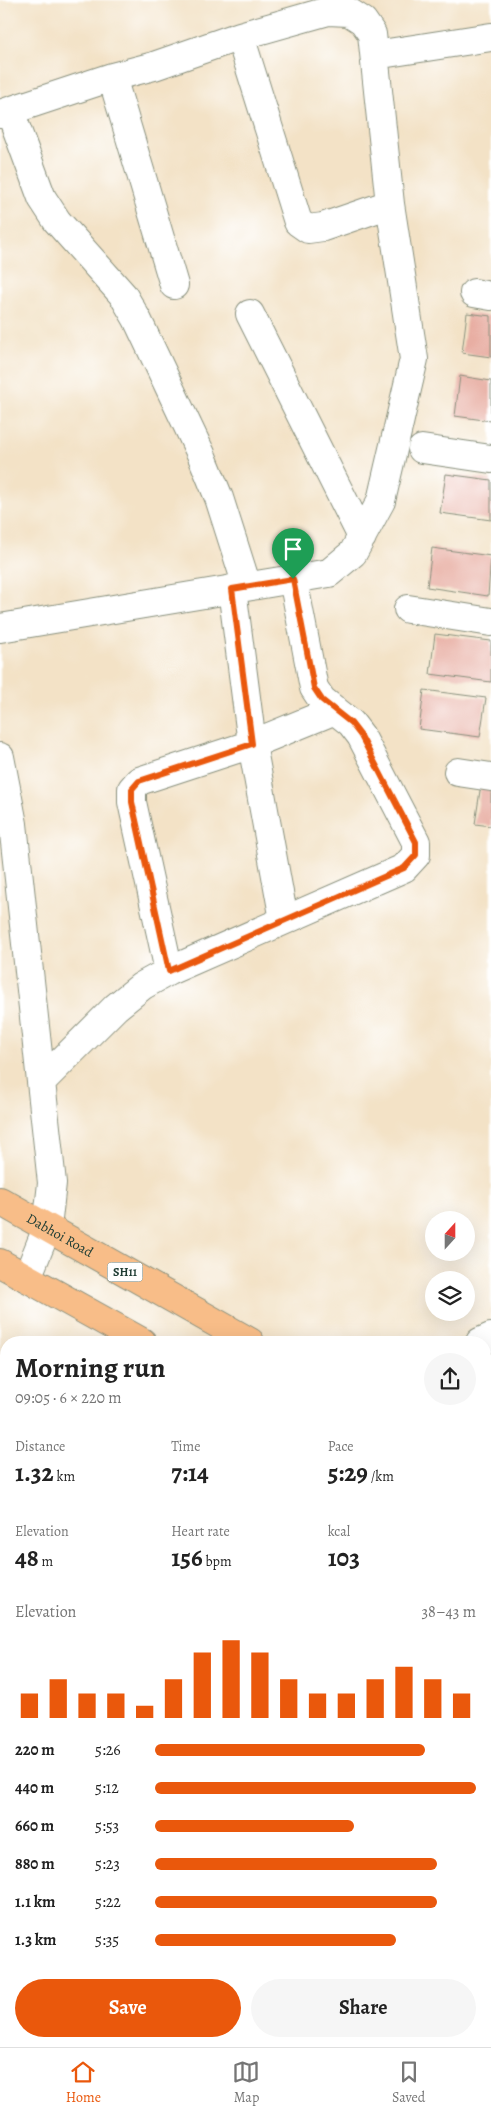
<!DOCTYPE html>
<meta charset="utf-8">
<style>
:root{--surface:#fff;--page:#f6f6f6;--text:#222;--muted:#767676;--line:#e0e0e0;--accent:#ea580c}
body{margin:0;font-family:Alegreya,serif;background:var(--page);color:var(--text);height:100vh;display:flex;flex-direction:column;font-size:19px;white-space:nowrap}
*{box-sizing:border-box;margin:0}
p{font-size:16px;color:var(--muted)}
.icon{flex:none;width:28px;height:28px;fill:none;stroke:currentColor;stroke-width:2;stroke-linecap:round;stroke-linejoin:round}
.map{position:relative;flex:1;overflow:hidden}
.sheet{position:absolute;left:0px;top:1336px;width:491px;height:711px;display:flex;flex-direction:column;background:var(--surface);border-radius:20px 20px 0 0;box-shadow:0 5px 20px #0002}
.sheet>*{flex:none}
.needle{width:32px;rotate:21deg}
.fabs{position:absolute;left:425px;top:1211px;display:grid;gap:10px}
.fabs a{display:grid;place-items:center;width:50px;height:50px;border-radius:50%;background:var(--surface);box-shadow:0 5px 20px #0002;font-size:25px}
.pin{position:absolute;display:grid;place-items:center;width:42px;height:42px;color:#fff;margin:-51px -21px;border-radius:50% 50% 50% 0;rotate:-45deg;box-shadow:0 0 5px #0007}
.pin .icon{rotate:45deg}
.round{display:grid;place-items:center;flex:none;width:52px;height:52px;border-radius:26px;background:var(--page)}
.headline{display:flex;align-items:center;justify-content:space-between;height:85px;padding:0 15px}
h1{font-size:28px;font-weight:700;line-height:38px}
.metrics{display:grid;grid-template-columns:repeat(3,1fr);gap:8px;height:85px;padding:5px 15px}
.metrics div{display:grid;align-content:center}
.metrics b{font-size:25px;font-weight:700}
.metrics small{font-size:14px;font-weight:400}
.metrics p{font-size:14px}
.chart{height:140px;padding:10px 15px}
.chart p{display:flex;justify-content:space-between}
.chart svg{width:100%;height:90px;margin-top:5px;stroke:var(--accent);stroke-width:6}
.primary-button{display:flex;gap:10px;margin-top:auto;padding:10px 15px}
.primary-button a{flex:1;height:58px;border-radius:30px;background:var(--accent);color:#fff;font-size:20px;font-weight:700;line-height:58px;text-align:center}
.primary-button a+a{background:var(--page);color:var(--text)}
ul{padding:0 15px;list-style:none;font-size:16px}
li{display:grid;grid-template-columns:80px 60px 1fr;align-items:center;height:38px}
li i{height:12px;border-radius:6px;background:var(--accent)}
.tab-bar{display:flex;justify-content:space-around;align-items:center;height:70px;border-top:1px solid var(--line);background:var(--surface);font-size:14px;color:var(--muted)}
.tab-bar a{display:grid;justify-items:center;gap:2px}
.tab-bar .current{color:var(--accent)}
.map>svg:first-child{display:block}
</style>
<div class="map">
<svg width="491" height="2047" viewBox="0 0 491 2047">
<rect width="100%" height="100%" fill="#fff"/>
<filter id="ink" filterUnits="userSpaceOnUse"><feTurbulence type="fractalNoise" baseFrequency=".02" numOctaves="2"/><feDisplacementMap in="SourceGraphic" scale="10" xChannelSelector="R" yChannelSelector="G"/><feConvolveMatrix kernelMatrix="1 2 1 2 8 2 1 2 1" color-interpolation-filters="sRGB"/></filter>
<filter id="wash" filterUnits="userSpaceOnUse"><feTurbulence type="fractalNoise" baseFrequency=".0096" numOctaves="4" result="noise"/><feDisplacementMap in="SourceGraphic" scale="20" xChannelSelector="R" yChannelSelector="G"/><feGaussianBlur stdDeviation="1.12" result="paint"/><feColorMatrix in="noise" values="0 0 0 0 0 0 0 0 0 0 0 0 0 0 0 0 0 1.4 0 .05"/><feComposite in="paint" operator="in"/></filter>
<g filter="url(#wash)">
<rect width="100%" height="100%" fill="#f3e2c6"/>
<g id="blocks">
<path fill="#e8aea3" d="M 467,313 L 491,316 L 491,357 L 462,353 Z
M 460,376 L 491,381 L 491,421 L 455,416 Z
M 446,474 L 491,480 L 491,520 L 440,513 Z
M 432,548 L 491,556 L 488,596 L 427,587 Z
M 435,634 L 491,641 L 491,682 L 430,674 Z
M 424,690 L 486,698 L 480,737 L 419,729 Z
M 481,784 L 491,785 L 491,826 L 475,824 Z"/>
</g>
</g>
<g filter="url(#ink)">
<use href="#blocks" fill-opacity="0" stroke="#89907d" stroke-width="1"/>
<g fill="none" stroke-linecap="round" stroke-linejoin="round">
<g stroke="#89907d" stroke-width="18">
<path id="service" d="M 0,1617 L 6,1613"/>
</g>
<g stroke="#89907d" stroke-width="30">
<path id="minor" d="M 240,36 L 298,222 L 308,229 L 323,227 L 390,204
M 375,55 L 491,37
M 112,77 L 174,285
M 10,111 L 42,198 L 57,221 L 123,295 L 137,319 L 201,454 L 219,498 L 247,586
M 0,114 L 112,77 L 154,66 L 240,36 L 328,11 L 349,12 L 363,21 L 372,34 L 390,204 L 414,359 L 381,501 L 353,553 L 329,573 L 0,628
M 474,293 L 491,296
M 250,314 L 362,537
M 422,449 L 491,459
M 232,589 L 252,744 L 284,920
M 408,609 L 491,622
M 0,757 L 13,824 L 52,1183 L 47,1228 L 27,1278
M 458,772 L 491,777
M 169,971 L 132,802 L 132,789 L 139,781 L 252,744 L 335,710
M 41,1082 L 116,1007 L 142,986 L 169,971 L 404,868 L 416,855 L 416,842 L 361,736 L 351,723 L 322,700 L 314,688 L 293,579
M 480,1342 L 491,1337"/>
</g>
<g stroke="#89907d" stroke-width="30">
<g id="primary">
<path id="s1" d="M 0,1201 L 250,1342"/>
<path d="M 0,1263 L 142,1342"/>
<path d="M 485,1481 L 491,1484"/>
<path d="M 485,1541 L 491,1545"/>
</g>
</g>
<use href="#service" stroke="#fff" stroke-width="15"/>
<use href="#minor" stroke="#fff" stroke-width="28"/>
<use href="#primary" stroke="#f8bd88" stroke-width="28"/>
</g>
</g>
<g fill="none" stroke-linecap="round" stroke-linejoin="round" filter="url(#ink)">
<g stroke="#fff" stroke-width="10">
<path id="route" d="M 293,579 L 314,688 L 322,700 L 351,723 L 361,736 L 416,842 L 416,855 L 404,868 L 169,971 L 132,802 L 132,789 L 139,781 L 252,744 L 232,589 Z"/>
</g>
<use href="#route" stroke="#ea580c" stroke-width="6"/>
</g>
<g text-anchor="middle" dominant-baseline="central" stroke-width="4" stroke-linejoin="round" paint-order="stroke">
<rect fill="#fff" stroke="#627771" stroke-width="1" x="107.5" y="1262.5" width="35" height="19" rx="4"/>
<g font-size="12" font-weight="bold" fill="#1f3d34">
<text x="125" y="1272">SH11</text>
</g>
<g font-size="14" fill="#1f3d34" stroke="#fff">
<text stroke="none"><textPath href="#s1" startOffset="69">Dabhoi Road</textPath></text>
</g>
</g>
</svg>
<div class="fabs">
<a><svg class="needle" viewBox="-14 -14 28 28"><path d="M0-13l5 13h-10z" fill="#e53935"/><path d="M0 13l5-13h-10z" fill="#767676"/></svg></a>
<a><svg class="icon" aria-label="layers" viewBox="0 0 24 24"><path d="M12 4l9 5-9 5-9-5zM3 14l9 5 9-5"/></svg></a>
</div>
<div class="pin" style="left:293px;top:579px;background:#1e9e55"><svg class="icon" aria-label="arrive" viewBox="0 0 24 24"><path d="M6 21V4h12l-3 4 3 4H6"/></svg></div>
<section class="sheet">
<div class="headline"><div><h1>Morning run</h1><p>09:05 · 6 × 220 m</p></div><a class="round"><svg class="icon" aria-label="share" viewBox="0 0 24 24"><path d="M12 15V3M7 8l5-5 5 5M5 13v7h14v-7"/></svg></a></div>
<div class="metrics">
<div><p>Distance</p><b>1.32<small> km</small></b></div>
<div><p>Time</p><b>7:14</b></div>
<div><p>Pace</p><b>5:29<small> /km</small></b></div>
</div>
<div class="metrics">
<div><p>Elevation</p><b>48<small> m</small></b></div>
<div><p>Heart rate</p><b>156<small> bpm</small></b></div>
<div><p>kcal</p><b>103</b></div>
</div>
<div class="chart"><p><span>Elevation</span>38–43 m</p>
<svg viewBox="0 0 160 44" preserveAspectRatio="none"><path d="M5 44V32M15 44V25M25 44V32M35 44V32M45 44V38M55 44V25M65 44V12M75 44V6M85 44V12M95 44V25M105 44V32M115 44V32M125 44V25M135 44V19M145 44V25M155 44V32"/></svg>
</div>
<ul>
<li><b>220 m</b>5:26<i style="width:84%"></i></li>
<li><b>440 m</b>5:12<i style="width:100%"></i></li>
<li><b>660 m</b>5:53<i style="width:62%"></i></li>
<li><b>880 m</b>5:23<i style="width:88%"></i></li>
<li><b>1.1 km</b>5:22<i style="width:88%"></i></li>
<li><b>1.3 km</b>5:35<i style="width:75%"></i></li>
</ul>
<div class="primary-button"><a>Save</a><a>Share</a></div>
</section>
</div>
<nav class="tab-bar">
<a class="current"><svg class="icon" aria-label="home" viewBox="0 0 24 24"><path d="M3 11l9-7 9 7M6 9v11h12V9"/></svg>Home</a>
<a><svg class="icon" aria-label="map" viewBox="0 0 24 24"><path d="M3 6l6-2 6 2 6-2v14l-6 2-6-2-6 2zM9 4v14M15 6v14"/></svg>Map</a>
<a><svg class="icon" aria-label="saved" viewBox="0 0 24 24"><path d="M7 4h10v16l-5-4-5 4z"/></svg>Saved</a>
</nav>
